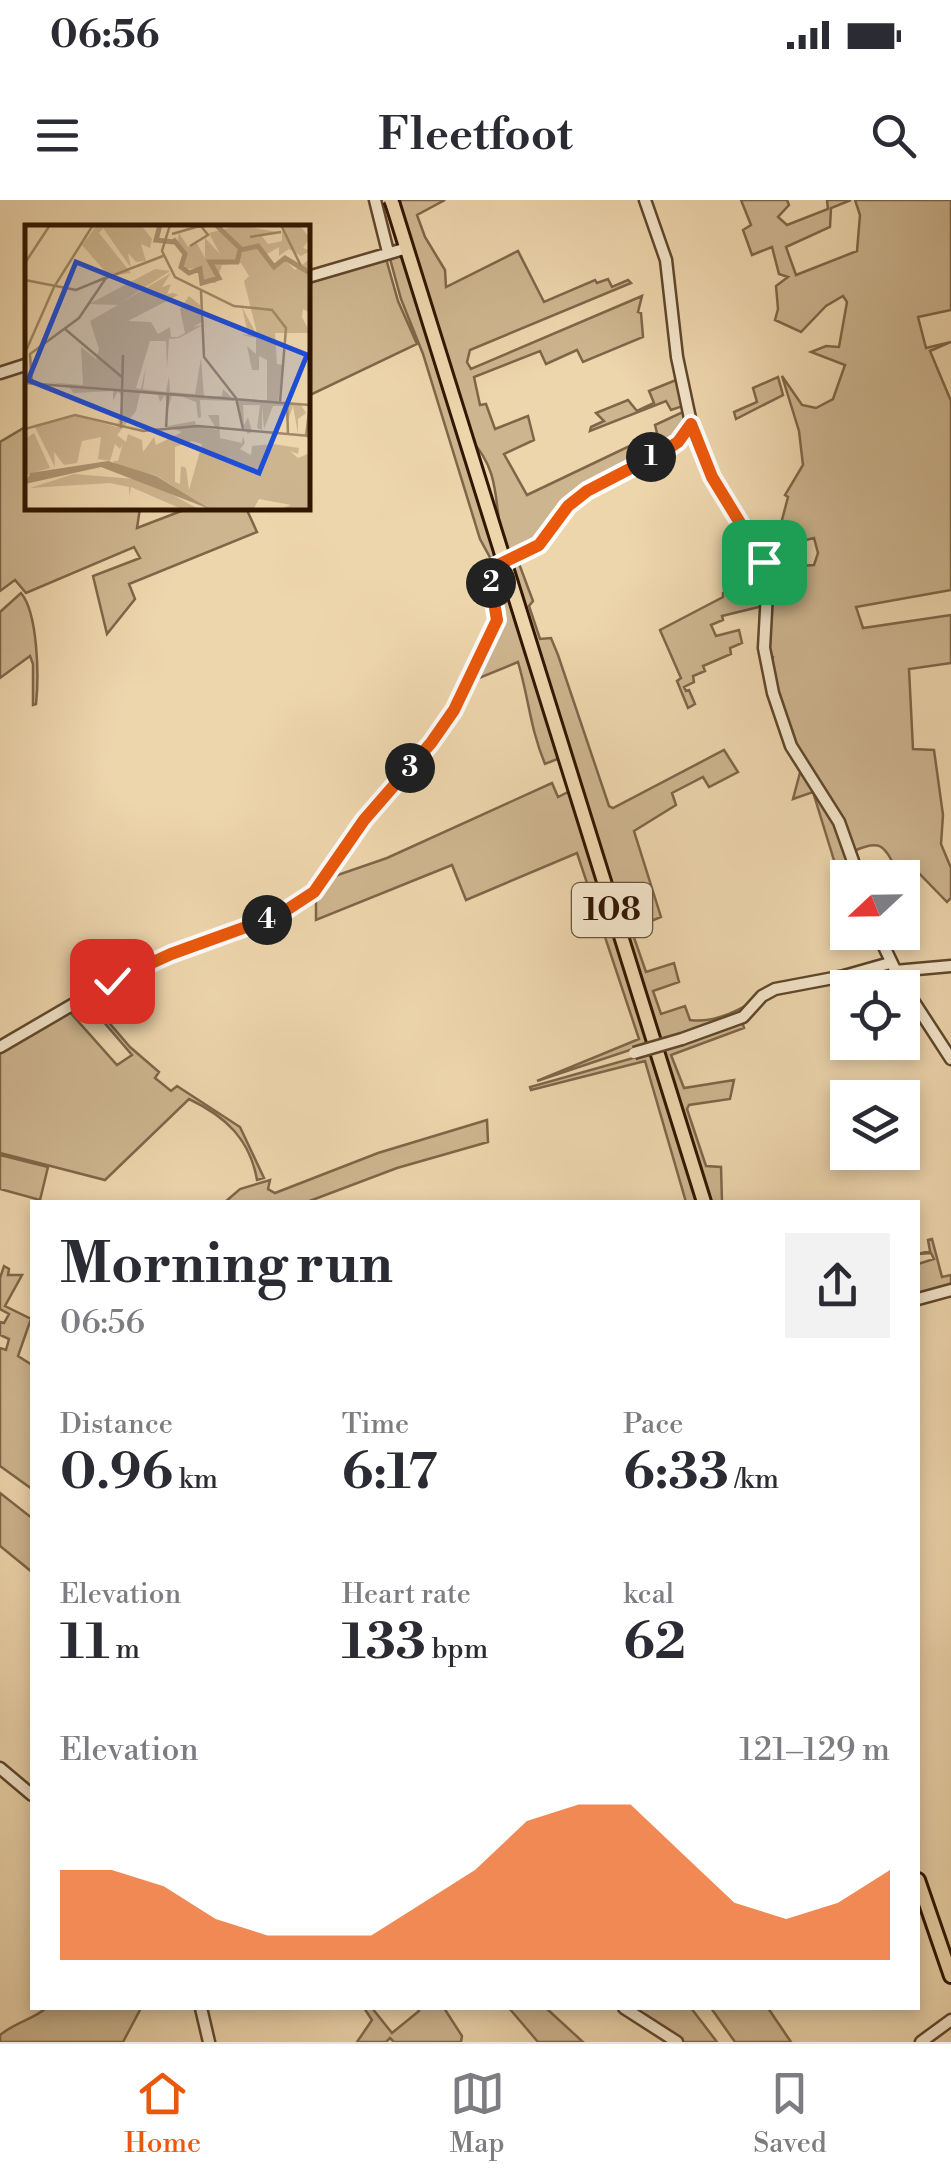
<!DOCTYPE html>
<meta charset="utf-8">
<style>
:root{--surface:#fff;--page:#f2f2f3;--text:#2b2b33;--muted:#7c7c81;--line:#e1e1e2;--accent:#ea580c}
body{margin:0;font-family:"Libre Bodoni",serif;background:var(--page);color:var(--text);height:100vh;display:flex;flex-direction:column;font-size:38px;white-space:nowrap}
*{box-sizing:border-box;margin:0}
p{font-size:32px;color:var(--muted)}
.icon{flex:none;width:55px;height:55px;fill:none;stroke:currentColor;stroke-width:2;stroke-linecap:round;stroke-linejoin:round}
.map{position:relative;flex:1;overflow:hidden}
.drawer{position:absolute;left:30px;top:1000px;width:890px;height:810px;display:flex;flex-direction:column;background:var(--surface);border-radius:0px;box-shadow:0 5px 15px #0003}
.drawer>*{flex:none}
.needle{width:65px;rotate:248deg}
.tools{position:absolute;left:830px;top:660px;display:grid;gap:20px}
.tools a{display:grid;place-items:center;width:90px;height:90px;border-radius:0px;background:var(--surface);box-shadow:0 5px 15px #0003;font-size:50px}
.pin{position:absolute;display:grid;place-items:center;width:85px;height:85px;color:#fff;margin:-42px;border-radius:20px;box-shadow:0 5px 15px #0006}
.km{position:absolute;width:50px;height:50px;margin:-25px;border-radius:50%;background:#222;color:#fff;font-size:28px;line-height:50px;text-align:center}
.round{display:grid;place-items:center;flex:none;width:105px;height:105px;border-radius:0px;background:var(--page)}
.headline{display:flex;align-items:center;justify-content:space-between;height:170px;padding:0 30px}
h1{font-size:55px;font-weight:800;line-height:75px}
.metrics{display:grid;grid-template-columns:repeat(3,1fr);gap:15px;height:170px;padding:10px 30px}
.metrics div{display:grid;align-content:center}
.metrics b{font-size:50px;font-weight:800}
.metrics small{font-size:28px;font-weight:400}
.metrics p{font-size:28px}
.chart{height:280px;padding:20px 30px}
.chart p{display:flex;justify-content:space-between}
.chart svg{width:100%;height:180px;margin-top:10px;fill:var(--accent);opacity:.7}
.status{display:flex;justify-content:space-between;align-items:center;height:70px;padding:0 50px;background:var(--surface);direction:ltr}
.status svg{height:28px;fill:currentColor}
header{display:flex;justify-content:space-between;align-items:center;height:130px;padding:0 30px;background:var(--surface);font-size:45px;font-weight:800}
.menu{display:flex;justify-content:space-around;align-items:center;height:140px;border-top:2px solid var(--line);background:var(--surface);font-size:28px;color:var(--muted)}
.menu a{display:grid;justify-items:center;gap:5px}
.menu .active{color:var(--accent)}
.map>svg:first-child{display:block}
</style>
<div class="status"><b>06:56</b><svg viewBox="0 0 49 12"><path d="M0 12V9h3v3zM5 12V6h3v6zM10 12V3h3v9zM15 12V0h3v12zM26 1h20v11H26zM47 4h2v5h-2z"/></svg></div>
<header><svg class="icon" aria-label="menu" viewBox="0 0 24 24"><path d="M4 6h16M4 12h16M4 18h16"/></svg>Fleetfoot<svg class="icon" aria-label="search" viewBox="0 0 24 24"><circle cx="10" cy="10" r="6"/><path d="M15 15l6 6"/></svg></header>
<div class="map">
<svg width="951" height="1842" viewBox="0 0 951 1842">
<rect width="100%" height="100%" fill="#edd5ac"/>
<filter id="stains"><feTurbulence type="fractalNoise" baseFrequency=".002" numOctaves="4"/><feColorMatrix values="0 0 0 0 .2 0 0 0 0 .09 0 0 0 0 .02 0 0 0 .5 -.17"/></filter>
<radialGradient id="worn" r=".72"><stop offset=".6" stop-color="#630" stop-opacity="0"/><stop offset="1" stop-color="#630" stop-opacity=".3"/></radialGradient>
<path fill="#cdb58f" stroke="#7e6648" stroke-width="2.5" d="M 400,0 L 445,0 L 417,15 L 425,37 L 445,70 L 446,87 L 518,51 L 544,102 L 595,80 L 597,83 L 608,79 L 612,87 L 628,80 L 631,83 L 470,150 L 467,162 L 471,169 L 642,96 L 638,112 L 641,113 L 643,137 L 583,162 L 577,150 L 546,164 L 540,151 L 474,177 L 480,205 L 486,204 L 495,229 L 528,216 L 534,240 L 504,254 L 527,295 L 657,233 L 655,225 L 685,211 L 684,228 L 673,242 L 586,288 L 541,339 L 511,356 L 507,354 C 491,312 505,276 471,240 L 397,2 Z
M 741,0 L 787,0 L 789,5 L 778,17 L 787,25 L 828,9 L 827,0 L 851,0 L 831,8 L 830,27 L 786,47 L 796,75 L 857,51 L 860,15 L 855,0 L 951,0 L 951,110 L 918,117 L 926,148 L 951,142 L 930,151 L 951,201 L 951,390 L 856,407 L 863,428 L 951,415 L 951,463 L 909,469 L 913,549 L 934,550 L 943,615 L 941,644 L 951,668 L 951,698 L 947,702 L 909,663 L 896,669 C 884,645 880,639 854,651 L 788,530 L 770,466 L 773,457 L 767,453 L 772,378 L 793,362 L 799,366 L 814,365 L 818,353 L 814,338 L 789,344 L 782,320 L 788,297 L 785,295 L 803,265 L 799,231 L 782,176 L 802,205 L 816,208 L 833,199 L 845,165 L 811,152 L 826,146 L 839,147 L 847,102 L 843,96 L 826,106 L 801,132 L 775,120 L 778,109 L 776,86 L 788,77 L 779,74 L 772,47 L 752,55 L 743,30 L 751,25 Z
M 385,55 L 398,101 L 417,144 L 308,196 L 308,80 Z
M 389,55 L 401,55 L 406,61 L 492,340 L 494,358 L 492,361 L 480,339 L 423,154 L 401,99 Z
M 778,177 L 783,195 L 736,219 L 734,212 L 757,202 L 753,188 Z
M 676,180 L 683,206 L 671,210 L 666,201 L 590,231 L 591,227 L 604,221 L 596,213 L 628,200 L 637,211 L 654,203 L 649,191 Z
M 27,226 L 28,308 L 55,308 L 58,311 L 67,308 L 105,310 L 140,308 L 137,328 L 189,308 L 246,308 L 257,332 L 129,384 L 135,399 L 107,434 L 93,376 L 140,358 L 134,347 L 26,393 L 15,380 L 0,391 L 0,242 Z
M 518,361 L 533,401 L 529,406 L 540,439 L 551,438 L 558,455 L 609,606 L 613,608 L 724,550 L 738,572 L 709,587 L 703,577 L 672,593 L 676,605 L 634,631 L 661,717 L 631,729 L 646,772 L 674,763 L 679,782 L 653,791 L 661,814 L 685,806 L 690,820 C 711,823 732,814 754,801 L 745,812 L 659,841 L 513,370 Z
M 496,371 L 502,375 L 560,558 L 545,564 C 530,528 529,499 518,462 L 472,481 L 498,424 L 493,381 Z
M 764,378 L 763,406 L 722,416 L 723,420 L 711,425 L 716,436 L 739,430 L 742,443 L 730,448 L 731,454 L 703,466 L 705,471 L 693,476 L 694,482 L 684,487 L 686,491 L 689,490 L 695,504 L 688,508 L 677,481 L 681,478 L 660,430 L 723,397 L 723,393 L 736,385 L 739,389 Z
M 21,393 C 38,413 39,477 36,504 L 33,505 L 33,464 L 30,456 L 0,478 L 0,412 Z
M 801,569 L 832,614 L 855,677 L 848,678 L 847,684 L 844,686 L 847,695 L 845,696 L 813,592 L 793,599 Z
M 552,583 L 558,597 L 570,591 L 648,844 L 537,881 L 639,839 L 577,653 L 466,700 L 452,665 L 316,720 L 316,693 L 326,679 L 387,658 Z
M 87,797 L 130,847 L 159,872 L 155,878 L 171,891 L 177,886 L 240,927 L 264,978 L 257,980 C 250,939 225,916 189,899 L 105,980 L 0,953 L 0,850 L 68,810 L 117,865 L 132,855 L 84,799 Z
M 742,821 L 744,828 L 671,855 L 684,888 L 734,880 L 730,899 L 689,905 L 687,909 L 706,966 L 721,967 L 722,1002 L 709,1002 L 661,850 Z
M 651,853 L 698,1002 L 686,1002 L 645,861 L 531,890 L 530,887 Z
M 487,920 L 488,942 L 397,968 L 307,1002 L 225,1002 L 240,989 L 270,980 L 268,989 L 275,993 L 378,953 Z
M 0,955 L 48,967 L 40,1000 L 0,989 Z
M 932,1039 L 942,1077 L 951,1075 L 951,1087 L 918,1096 L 918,1064 L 934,1059 L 931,1053 L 918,1054 L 930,1051 L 928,1040 Z
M 4,1066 L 9,1069 L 8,1075 L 22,1075 L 5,1106 L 31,1119 L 18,1156 L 32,1165 L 32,1289 L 0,1266 L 0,1148 L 6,1150 L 9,1139 L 0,1135 L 0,1122 L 4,1123 L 9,1114 L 0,1109 L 0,1078 Z
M 0,1293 L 32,1318 L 32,1372 L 0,1346 Z
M 46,1808 L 141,1808 L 123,1842 L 0,1842 L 0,1835 C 16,1822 34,1819 46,1808 Z
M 364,1808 L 372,1808 L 392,1833 L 419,1811 L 417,1808 L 444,1808 L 462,1836 L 461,1842 L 394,1842 L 390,1838 L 386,1842 L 357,1842 L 372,1820 Z
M 509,1808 L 546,1808 L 583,1842 L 538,1842 Z
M 629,1808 L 691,1808 L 717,1842 L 683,1842 Z
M 711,1808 L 768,1808 L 791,1842 L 735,1842 Z"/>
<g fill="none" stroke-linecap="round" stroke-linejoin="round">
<g stroke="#5f462b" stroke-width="15">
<path id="minor" d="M 375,0 L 388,52
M 645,0 L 666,60 L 677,157 L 691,223 L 712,277 L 757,349 L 768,374 L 764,448 L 773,493 L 791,546 L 839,622 L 859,678
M 308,77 L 407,48
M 0,173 L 28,164
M 877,732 L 901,782 L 951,859
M 895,771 L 951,766
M 682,839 L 743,817 L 762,796 L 775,789 L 844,776 L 890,763
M 0,847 L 113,781 L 171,754 L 279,715 L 313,693 L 363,621 L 431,543 L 454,510 L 497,420 L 491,378 L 494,367 L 539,345 L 568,306 L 587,291 L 666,250 L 677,242 L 691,223
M 918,1099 L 951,1090
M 0,1568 L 32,1595
M 201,1808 L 209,1842
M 624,1808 L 677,1842
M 921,1842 L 951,1820"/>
</g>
<g stroke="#301700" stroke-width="18">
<path id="major" d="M 393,5 L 704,1002
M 918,1680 L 951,1776"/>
</g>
<use href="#minor" stroke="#f3e4c9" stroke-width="10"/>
<use href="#major" stroke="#edd5ac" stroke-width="12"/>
<g stroke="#5f462b" stroke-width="15" stroke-linecap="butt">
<path id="minor-bridge" d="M 634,853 L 682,839"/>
</g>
<g stroke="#301700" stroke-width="18" stroke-linecap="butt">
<path id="major-bridge" d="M 391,0 L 393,5"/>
</g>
<use href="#minor-bridge" stroke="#f3e4c9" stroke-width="10"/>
<use href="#major-bridge" stroke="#edd5ac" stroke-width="12"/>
</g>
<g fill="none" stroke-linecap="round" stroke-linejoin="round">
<g stroke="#fff" stroke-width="20">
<path id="route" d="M 112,781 L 171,754 L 279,715 L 314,692 L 364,620 L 431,543 L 454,510 L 497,420 L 490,378 L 494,367 L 539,345 L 568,306 L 587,291 L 666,250 L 678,242 L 691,224 L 712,277 L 764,362"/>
</g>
<use href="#route" stroke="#ea580c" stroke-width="12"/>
</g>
<g text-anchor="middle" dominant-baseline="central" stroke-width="10" stroke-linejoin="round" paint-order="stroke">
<rect fill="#f3e4c9" stroke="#6a543c" stroke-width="2.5" x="572" y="683" width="80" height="54" rx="8"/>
<g font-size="32" font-weight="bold" fill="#301700">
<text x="612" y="710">108</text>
</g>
</g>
<g transform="translate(25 25)">
<rect width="285" height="285" fill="#edd5ac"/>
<path d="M 72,0 L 116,0 L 127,14 L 125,23 L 116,19 L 121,36 L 111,37 L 103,28 L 106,43 L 78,3 L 74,8 L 106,48 L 84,51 L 57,20 ZM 215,0 L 252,7 L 236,10 L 243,19 L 257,16 L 257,0 L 274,0 L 285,13 L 278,23 L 285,26 L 276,31 L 264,24 L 254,31 L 254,22 L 242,29 L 249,43 L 259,34 L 270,45 L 285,34 L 285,88 L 278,84 L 277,92 L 285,108 L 250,108 L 252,139 L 258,140 L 253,178 L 276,180 L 281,188 L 273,194 L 273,209 L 268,181 L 262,198 L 259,181 L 248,181 L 239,204 L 237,180 L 237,205 L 232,203 L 235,180 L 218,180 L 219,200 L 223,192 L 227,207 L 223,209 L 217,201 L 211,176 L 175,175 L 176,192 L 173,193 L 171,177 L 158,172 L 147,171 L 143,183 L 140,170 L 135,177 L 133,170 L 115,168 L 111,186 L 92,210 L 101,217 L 103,209 L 117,215 L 118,227 L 129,212 L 131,220 L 157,207 L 142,202 L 142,194 L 143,201 L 170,196 L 171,201 L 192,205 L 183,190 L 194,190 L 195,213 L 217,218 L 218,211 L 220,218 L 215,224 L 226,230 L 227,221 L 248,219 L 274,223 L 273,229 L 265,226 L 273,233 L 285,228 L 285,285 L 252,285 L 266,280 L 234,274 L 228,285 L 187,285 L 130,250 L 93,242 L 88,236 L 93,236 L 98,218 L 95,224 L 90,219 L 85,236 L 73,234 L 76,212 L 57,216 L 52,238 L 39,240 L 29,227 L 30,242 L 9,200 L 51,191 L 92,202 L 98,174 L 93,166 L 88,176 L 88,166 L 49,168 L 42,160 L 22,157 L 58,160 L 56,122 L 71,134 L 74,124 L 65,96 L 93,80 L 64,79 L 130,44 L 145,46 L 94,79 L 146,48 L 137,62 L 146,59 L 142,69 L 149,68 L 153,70 L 103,96 L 126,97 L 133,109 L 145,102 L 146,112 L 153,112 L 160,108 L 155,84 L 164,71 L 175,80 L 177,97 L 168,102 L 178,100 L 154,113 L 144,114 L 142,144 L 141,116 L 125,116 L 111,163 L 116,164 L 121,141 L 118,164 L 141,167 L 144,151 L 145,167 L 170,169 L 176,133 L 179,172 L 197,171 L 198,164 L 210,176 L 242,175 L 242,135 L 234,131 L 234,145 L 227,145 L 222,121 L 231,129 L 231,113 L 221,111 L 217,109 L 223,110 L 217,82 L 233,112 L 219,56 L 224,51 L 216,38 L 197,40 L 191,58 L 177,58 L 175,43 L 158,44 L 161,30 L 152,18 L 154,8 L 163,22 L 171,17 L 180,33 L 180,13 L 195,29 L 184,8 ZM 167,216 L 177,219 L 164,265 L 161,243 L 156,241 L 155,259 L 150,257 L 150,222 ZM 9,208 L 25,243 L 0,250 L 0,214 ZM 49,249 L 121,255 L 175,285 L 159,285 L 106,262 L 104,271 L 104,262 L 85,258 L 5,263 Z" fill="#cdb58f" fill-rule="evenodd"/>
<path d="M 83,236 L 131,251 L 187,285 L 76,242 L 0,259 L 5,248 Z" fill="#ad9472"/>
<path fill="none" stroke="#ad9472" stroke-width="5" d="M 135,0 L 131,15 L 149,17M 191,0 L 216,24M 148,14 L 160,29 L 156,42 L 164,48 L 175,44 L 177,58 L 194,53 L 185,37 L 212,37 L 215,25 L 233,21 L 249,42 L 260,33 L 285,48"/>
<path fill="none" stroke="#a18967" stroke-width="2.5" d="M 145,0 L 137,26 L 150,52 L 209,81 L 247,85 L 261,103 L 255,177M 256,0 L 276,41M 147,9 L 178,0M 225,12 L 256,7M 165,21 L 183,10 L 176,1M 0,38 L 25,0M 0,55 L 51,65 L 80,53M 176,66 L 179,132 L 211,173 L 218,204M 40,104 L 98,153M 0,128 L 29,62 L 68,0M 0,158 L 285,180M 7,159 L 5,129 L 54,93 L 81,53 L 138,31M 262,178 L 263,209M 141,202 L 143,169M 96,203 L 98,130M 0,204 L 50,190 L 118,206 L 173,201 L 285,211M 281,212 L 285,179"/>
<path fill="#1d4ed8" fill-opacity="0.15" stroke="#1d4ed8" stroke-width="5" d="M 51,37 L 282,130 L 234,248 L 3,155 Z"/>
<rect width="285" height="285" fill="none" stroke="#301700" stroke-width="5"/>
</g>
<rect width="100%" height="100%" filter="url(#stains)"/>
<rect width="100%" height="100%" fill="url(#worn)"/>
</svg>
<div class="tools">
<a><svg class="needle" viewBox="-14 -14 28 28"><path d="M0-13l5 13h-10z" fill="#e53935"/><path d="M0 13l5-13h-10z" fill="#7c7c81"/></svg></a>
<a><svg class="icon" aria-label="locate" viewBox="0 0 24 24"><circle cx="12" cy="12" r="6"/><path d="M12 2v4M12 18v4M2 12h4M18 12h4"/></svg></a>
<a><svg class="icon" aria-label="layers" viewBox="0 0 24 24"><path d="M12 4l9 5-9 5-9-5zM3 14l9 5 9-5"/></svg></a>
</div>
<div class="pin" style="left:764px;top:362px;background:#1e9e55"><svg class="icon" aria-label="arrive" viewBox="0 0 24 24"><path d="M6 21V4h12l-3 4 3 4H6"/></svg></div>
<div class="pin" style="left:112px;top:781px;background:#d93025"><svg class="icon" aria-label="check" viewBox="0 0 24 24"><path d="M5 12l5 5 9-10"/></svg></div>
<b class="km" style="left:651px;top:257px">1</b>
<b class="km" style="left:491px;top:383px">2</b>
<b class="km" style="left:410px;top:568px">3</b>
<b class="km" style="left:267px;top:720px">4</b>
<section class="drawer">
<div class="headline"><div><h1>Morning run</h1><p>06:56</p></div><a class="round"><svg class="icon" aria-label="share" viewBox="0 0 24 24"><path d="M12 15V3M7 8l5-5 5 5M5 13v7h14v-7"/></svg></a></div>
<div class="metrics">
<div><p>Distance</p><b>0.96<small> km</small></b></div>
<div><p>Time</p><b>6:17</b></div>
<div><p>Pace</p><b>6:33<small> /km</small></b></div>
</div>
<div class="metrics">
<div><p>Elevation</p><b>11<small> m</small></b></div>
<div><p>Heart rate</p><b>133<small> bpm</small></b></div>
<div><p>kcal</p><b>62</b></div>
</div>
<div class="chart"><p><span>Elevation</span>121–129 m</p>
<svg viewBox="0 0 160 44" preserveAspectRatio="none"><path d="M0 44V22L10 22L20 26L30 34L40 38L50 38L60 38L70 30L80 22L90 10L100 6L110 6L120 18L130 30L140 34L150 30L160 22V44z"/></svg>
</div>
</section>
</div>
<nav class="menu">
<a class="active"><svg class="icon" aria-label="home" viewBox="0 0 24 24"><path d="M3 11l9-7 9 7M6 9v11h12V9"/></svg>Home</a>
<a><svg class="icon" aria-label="map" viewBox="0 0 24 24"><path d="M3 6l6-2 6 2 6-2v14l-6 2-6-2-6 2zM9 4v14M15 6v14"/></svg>Map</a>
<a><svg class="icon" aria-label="saved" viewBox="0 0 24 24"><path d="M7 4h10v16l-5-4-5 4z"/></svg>Saved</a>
</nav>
